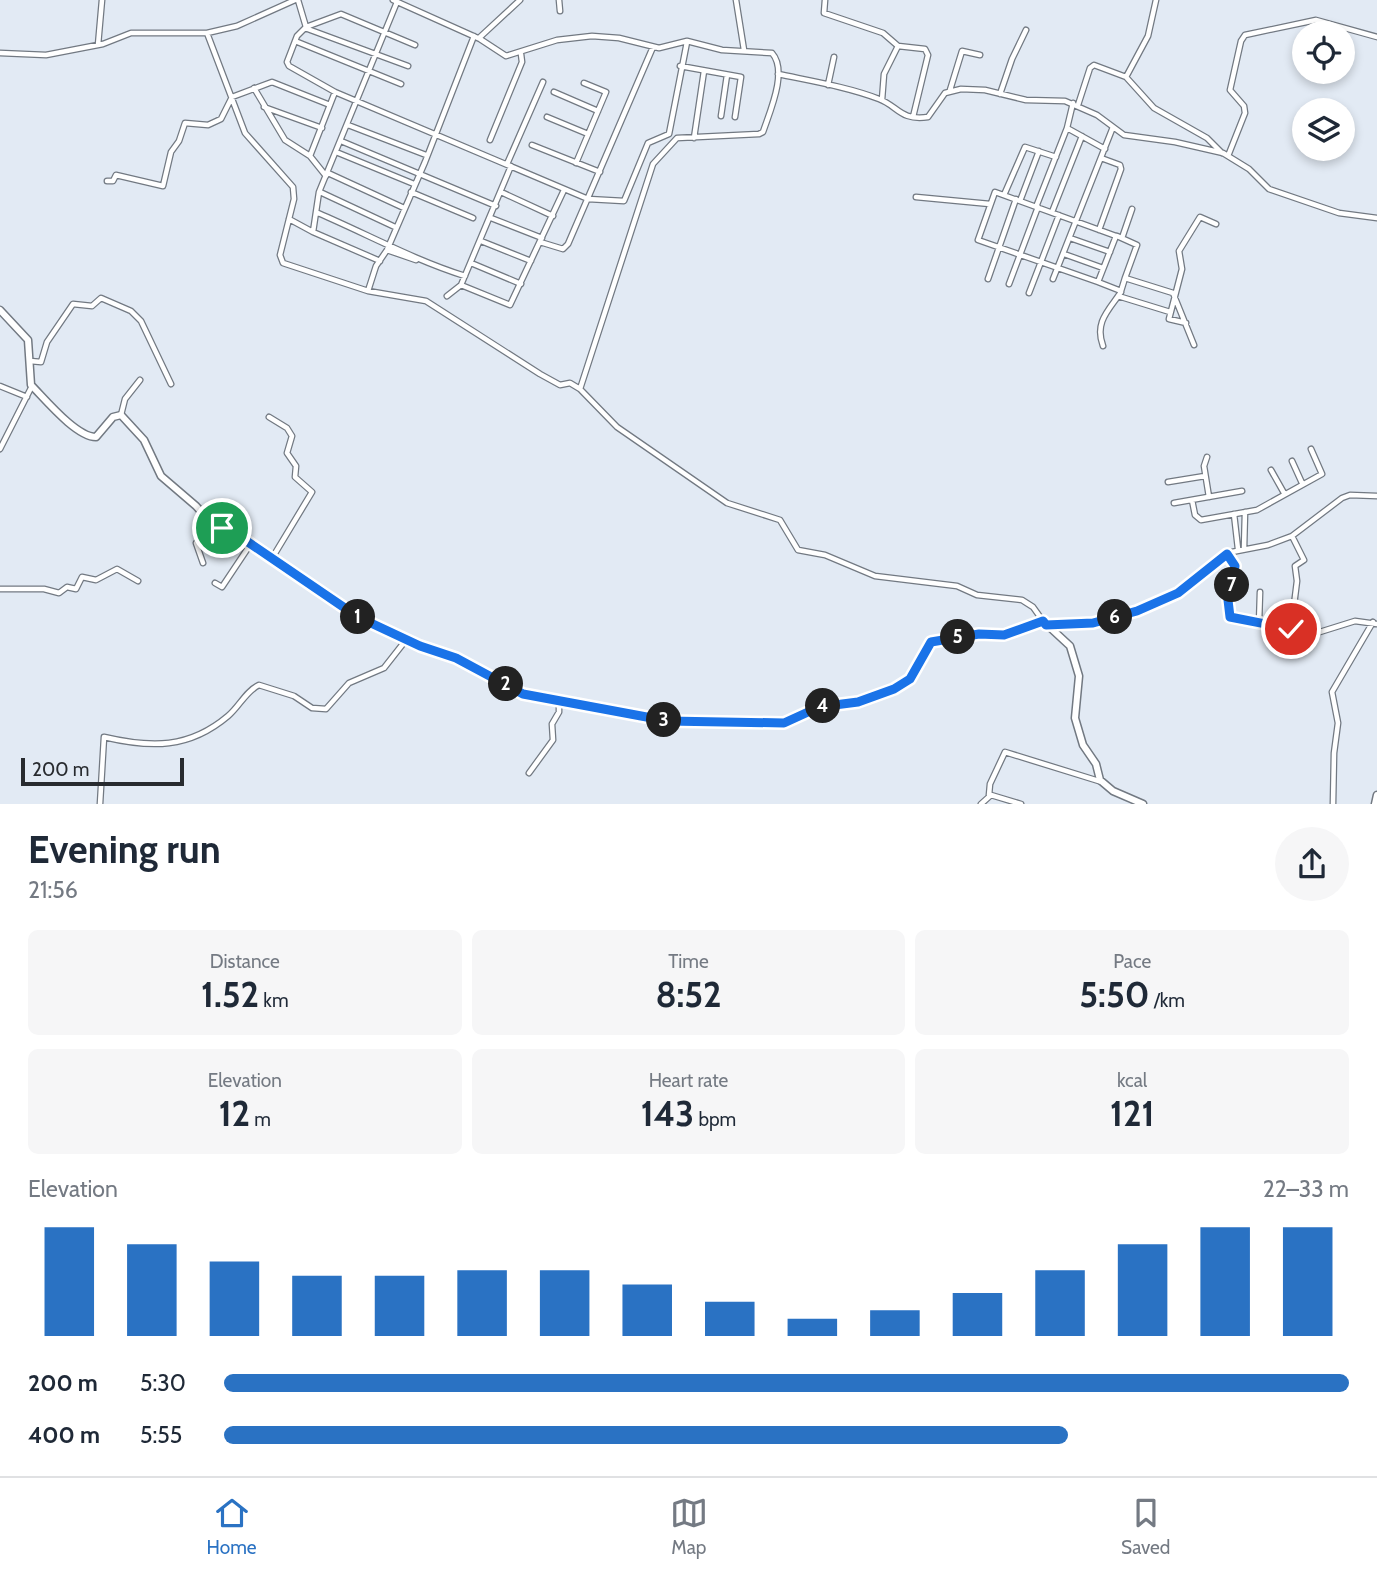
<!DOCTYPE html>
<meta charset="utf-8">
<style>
:root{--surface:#fff;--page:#f6f6f7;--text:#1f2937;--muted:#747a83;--line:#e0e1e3;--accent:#2a72c3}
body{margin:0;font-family:Cabin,sans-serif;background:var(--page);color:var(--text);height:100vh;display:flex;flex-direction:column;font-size:26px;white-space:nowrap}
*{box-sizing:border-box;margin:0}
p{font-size:23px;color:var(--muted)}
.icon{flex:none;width:38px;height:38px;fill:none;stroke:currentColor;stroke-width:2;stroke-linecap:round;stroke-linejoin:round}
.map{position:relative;height:804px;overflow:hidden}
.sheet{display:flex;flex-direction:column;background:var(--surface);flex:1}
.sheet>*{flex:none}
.tools{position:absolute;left:1292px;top:21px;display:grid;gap:14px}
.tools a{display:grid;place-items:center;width:63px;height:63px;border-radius:50%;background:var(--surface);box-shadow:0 4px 10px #0003;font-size:35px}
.scale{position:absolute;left:21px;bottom:18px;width:163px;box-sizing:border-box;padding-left:7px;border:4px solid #282b2f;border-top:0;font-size:19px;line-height:24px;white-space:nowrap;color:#282b2f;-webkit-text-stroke:5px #e2eaf4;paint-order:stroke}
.pin{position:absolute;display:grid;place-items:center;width:60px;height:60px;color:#fff;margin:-30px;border:4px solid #fff;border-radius:50%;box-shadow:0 2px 7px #0007}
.km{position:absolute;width:35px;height:35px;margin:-18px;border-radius:50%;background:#222;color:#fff;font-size:19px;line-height:35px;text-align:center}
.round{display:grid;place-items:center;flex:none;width:74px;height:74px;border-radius:37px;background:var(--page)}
.headline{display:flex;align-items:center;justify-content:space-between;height:119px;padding:0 28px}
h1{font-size:38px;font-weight:800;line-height:52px}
.metrics{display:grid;grid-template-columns:repeat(3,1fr);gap:10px;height:119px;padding:7px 28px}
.metrics div{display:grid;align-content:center;border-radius:10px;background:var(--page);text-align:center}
.metrics b{font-size:35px;font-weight:800}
.metrics small{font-size:19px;font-weight:400}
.metrics p{font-size:19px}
.chart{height:196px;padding:14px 28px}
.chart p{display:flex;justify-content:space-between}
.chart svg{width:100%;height:126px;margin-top:7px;stroke:var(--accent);stroke-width:6}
ul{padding:0 28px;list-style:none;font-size:23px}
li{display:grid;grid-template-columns:112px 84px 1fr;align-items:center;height:52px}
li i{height:18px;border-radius:9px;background:var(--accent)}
.tab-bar{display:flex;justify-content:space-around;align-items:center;height:98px;border-top:2px solid var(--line);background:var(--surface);font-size:19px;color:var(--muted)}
.tab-bar a{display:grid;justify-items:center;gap:4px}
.tab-bar .selected{color:var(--accent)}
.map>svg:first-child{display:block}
</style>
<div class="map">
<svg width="1377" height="804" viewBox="0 0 1377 804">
<rect width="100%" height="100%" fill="#e2eaf4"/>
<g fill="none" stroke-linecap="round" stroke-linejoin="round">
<g stroke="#727982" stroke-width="7">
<path id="street" d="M 298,0 L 306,27 L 297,36 L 287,62 L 289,66 L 335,92 L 588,199 L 624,201 L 648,143 L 669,134 L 687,42
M 393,0 L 480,39 L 506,56 L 557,40 L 592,36 L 619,38 L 659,48 L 687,41 L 722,50 L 772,53 C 788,71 770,111 763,132 L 759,134 L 677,138 L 653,164 L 580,389 L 617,427 L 727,503 L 780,520 L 798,550 L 825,555 L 875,576 L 957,586 L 977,595 L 1022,600 L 1033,607 L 1043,621
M 559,0 L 560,11
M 736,0 L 744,50
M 825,0 L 824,13 L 883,33 L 898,46
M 306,27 L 341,14 L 415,45
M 305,28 L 408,66
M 207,33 L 245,133 L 293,187 L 294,199 L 280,255 L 283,263 L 368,291 L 426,301 L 540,374 L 560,385 L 570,383 L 580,389
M 479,38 L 520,0
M 295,41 L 401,84
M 98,45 L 102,0
M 0,53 L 46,55 L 103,44 L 131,33 L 207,33 L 237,26 L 295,0
M 680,66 L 741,77 L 735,117
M 778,74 C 811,81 848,87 879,99 C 898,106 900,121 928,117 L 945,93 L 961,89 L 985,90 L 1026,100 L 1065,101 L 1097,115 L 1124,135 L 1175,142 L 1223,153 L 1249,169 L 1269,189 L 1339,213 L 1377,218
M 1126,77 L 1148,36 L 1156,0
M 828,85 L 834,57
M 254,88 L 285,140 L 310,156 L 326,176
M 950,90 L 962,51 L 980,55
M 554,92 L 598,111
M 1000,94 L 1012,59 L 1026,30
M 882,100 L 884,74 L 898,46 L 925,49 L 928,55 L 913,117
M 1073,103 L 1067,128 L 1105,149
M 1078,105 L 1090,68 L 1094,65 L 1126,77 L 1154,108 L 1207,138 L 1222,153
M 264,107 L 322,128
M 721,116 L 727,75
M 547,117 L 588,134
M 348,125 L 426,155
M 694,138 L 704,71
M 490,140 L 522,62 L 521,54
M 341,141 L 496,206
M 532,145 L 600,172
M 336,152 L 414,184
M 310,156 L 335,92
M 1228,156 L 1245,113 L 1244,106 L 1230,90 L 1241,41 L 1245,35 L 1316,20 L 1377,37
M 576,163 L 606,92 L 584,83
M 507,164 L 543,82
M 328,173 L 404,208
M 107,181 L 113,181 L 116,175 L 163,186 L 171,152 L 179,141 L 185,123 L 208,125 L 221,119 L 232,97 L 272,82 L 330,105
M 320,192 L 395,227
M 411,192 L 473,218
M 501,192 L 553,216
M 1004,195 L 1025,147 L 1056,157
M 916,197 L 990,204
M 1020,201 L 1039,151
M 1036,207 L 1067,128
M 1052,212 L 1082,136
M 318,213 C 367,234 414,260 465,276
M 491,218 L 542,238
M 289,219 L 313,232 L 319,192 L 397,2
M 1099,230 L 1121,169 L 1120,165 L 1101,158
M 313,232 L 380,261
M 1117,236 L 1137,245 L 1125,278
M 1070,238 L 1110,252
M 1122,238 L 1132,209
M 481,241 L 531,261
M 540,242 L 563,249 L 568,244 L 653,47
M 387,250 L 416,260
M 1064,254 L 1103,268
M 471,263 L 521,284
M 988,279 L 1016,199
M 1053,279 L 1113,127
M 1098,282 L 978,240 L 995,192 L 1116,236 L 1098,282 L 1121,291 L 1125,278 L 1173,293 L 1194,345
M 1009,284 L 1038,207
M 461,285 L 510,305 L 564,190
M 368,291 L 376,266 L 387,250 L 425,162 L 474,36
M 1029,293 L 1059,215
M 447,296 L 461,285 L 511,166
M 1118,296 L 1170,312
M 1186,323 L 1169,319 L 1182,269 L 1179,251 L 1200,217 L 1216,224
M 1103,346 C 1094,322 1109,310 1121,292
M 30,361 L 41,362 L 47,342 L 73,304 L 92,306 L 101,298 L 131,311 L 141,321 L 171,384
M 0,386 L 27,397
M 121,415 L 125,399 L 140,380
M 269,417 L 287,428 L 292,436 L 287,453 L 296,466 L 295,477 L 312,492 L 271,560
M 0,449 L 32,386
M 1207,457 L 1204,466 L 1209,497
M 1292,461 L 1302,483
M 1271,470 L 1284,493
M 1168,482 L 1205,476
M 1192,500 L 1195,515 L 1201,520 L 1257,510 L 1322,474 L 1311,449
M 1174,503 L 1242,491
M 1234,514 L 1238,549
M 1244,549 L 1245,512
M 1228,555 L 1235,566 L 1229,615 L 1232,619 L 1285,627 L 1307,636 L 1355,621 L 1377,624
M 203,563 L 196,543 L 210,523
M 215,583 L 222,587 L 250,545
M 0,589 L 44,589 L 59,593 L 67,587 L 76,589 L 82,577 L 96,580 L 117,569 L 138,581
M 1259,624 L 1260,592
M 1046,625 L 1093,623 L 1137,611 L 1174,595 L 1232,552 L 1268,545 L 1292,536 L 1342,498 L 1350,495 L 1377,496
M 1291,629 L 1297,581 L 1295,566 L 1304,560 L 1292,536
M 529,773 L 553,740 L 552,724 L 559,712 L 559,700
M 989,795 L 990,784 L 1005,752 L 1102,782
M 100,804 L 104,737 C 151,748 189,749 228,716 C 239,707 246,691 259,685 L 294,696 L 312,708 L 326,709 L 349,683 L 384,668 L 406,640
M 981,804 L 991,795 L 1021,804
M 1333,804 L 1334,753 L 1338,723 L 1332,692 L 1373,622"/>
</g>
<g stroke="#727982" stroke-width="9">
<path id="secondary" d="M 0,310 L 28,340 L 31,385 C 45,399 76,437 96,437 L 113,417 L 121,415 L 144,440 L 161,476 L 196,506 L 212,524 L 242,538 L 358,616 L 420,646 L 456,658 L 523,694 L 668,721 L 784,723 L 819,707 L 858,701 L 894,689 L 914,675 L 931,642 L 979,634 L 1005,635 L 1043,621 L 1070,646 L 1079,676 L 1075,718 L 1083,745 L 1096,764 L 1100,780 L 1113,791 L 1143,804
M 1375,804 L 1377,795"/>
</g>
<use href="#street" stroke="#fff" stroke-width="4.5"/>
<use href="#secondary" stroke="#fff" stroke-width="6"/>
</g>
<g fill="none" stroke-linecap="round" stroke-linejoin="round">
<g stroke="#fff" stroke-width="14">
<path id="route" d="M 222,528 L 242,538 L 358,617 L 420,646 L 456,658 L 523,694 L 668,721 L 784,723 L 819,707 L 858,702 L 894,689 L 910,679 L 931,642 L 979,634 L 1004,635 L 1043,621 L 1046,625 L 1093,623 L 1137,611 L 1178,593 L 1227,554 L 1235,566 L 1228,600 L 1230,617 L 1291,629"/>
</g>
<use href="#route" stroke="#1a73e8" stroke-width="9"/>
</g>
</svg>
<div class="tools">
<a><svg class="icon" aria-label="locate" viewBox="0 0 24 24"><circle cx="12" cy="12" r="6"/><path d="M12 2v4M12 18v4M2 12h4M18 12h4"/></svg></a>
<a><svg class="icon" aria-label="layers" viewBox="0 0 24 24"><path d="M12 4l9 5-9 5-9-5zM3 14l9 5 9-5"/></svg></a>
</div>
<div class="scale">200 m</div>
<div class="pin" style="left:222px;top:528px;background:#1e9e55"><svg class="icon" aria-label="arrive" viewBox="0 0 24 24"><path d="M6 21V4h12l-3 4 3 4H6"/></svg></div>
<div class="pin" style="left:1291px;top:629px;background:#d93025"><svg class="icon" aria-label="check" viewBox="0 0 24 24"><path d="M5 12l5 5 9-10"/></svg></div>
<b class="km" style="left:358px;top:617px">1</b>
<b class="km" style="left:506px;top:684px">2</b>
<b class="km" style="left:664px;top:720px">3</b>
<b class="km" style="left:823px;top:706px">4</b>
<b class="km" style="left:958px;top:637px">5</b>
<b class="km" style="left:1115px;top:617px">6</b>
<b class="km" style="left:1232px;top:585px">7</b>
</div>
<section class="sheet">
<div class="headline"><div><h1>Evening run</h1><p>21:56</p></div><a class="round"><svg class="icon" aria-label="share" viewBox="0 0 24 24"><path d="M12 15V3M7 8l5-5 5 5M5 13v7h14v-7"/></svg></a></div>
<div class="metrics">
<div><p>Distance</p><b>1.52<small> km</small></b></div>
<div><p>Time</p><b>8:52</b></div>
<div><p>Pace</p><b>5:50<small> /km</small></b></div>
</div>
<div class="metrics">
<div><p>Elevation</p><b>12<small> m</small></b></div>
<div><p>Heart rate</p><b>143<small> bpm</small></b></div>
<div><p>kcal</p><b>121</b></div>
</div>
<div class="chart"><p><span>Elevation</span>22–33 m</p>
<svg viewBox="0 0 160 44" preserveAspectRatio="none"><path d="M5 44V6M15 44V12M25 44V18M35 44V23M45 44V23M55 44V21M65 44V21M75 44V26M85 44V32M95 44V38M105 44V35M115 44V29M125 44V21M135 44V12M145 44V6M155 44V6"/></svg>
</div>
<ul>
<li><b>200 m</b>5:30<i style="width:100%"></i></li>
<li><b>400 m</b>5:55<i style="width:75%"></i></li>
</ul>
</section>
<nav class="tab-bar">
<a class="selected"><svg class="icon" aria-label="home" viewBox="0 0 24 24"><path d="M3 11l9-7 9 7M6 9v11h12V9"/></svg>Home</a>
<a><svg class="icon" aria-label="map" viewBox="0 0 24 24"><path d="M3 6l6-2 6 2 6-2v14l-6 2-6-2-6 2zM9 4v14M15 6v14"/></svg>Map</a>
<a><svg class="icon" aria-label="saved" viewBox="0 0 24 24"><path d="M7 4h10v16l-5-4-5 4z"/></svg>Saved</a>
</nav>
